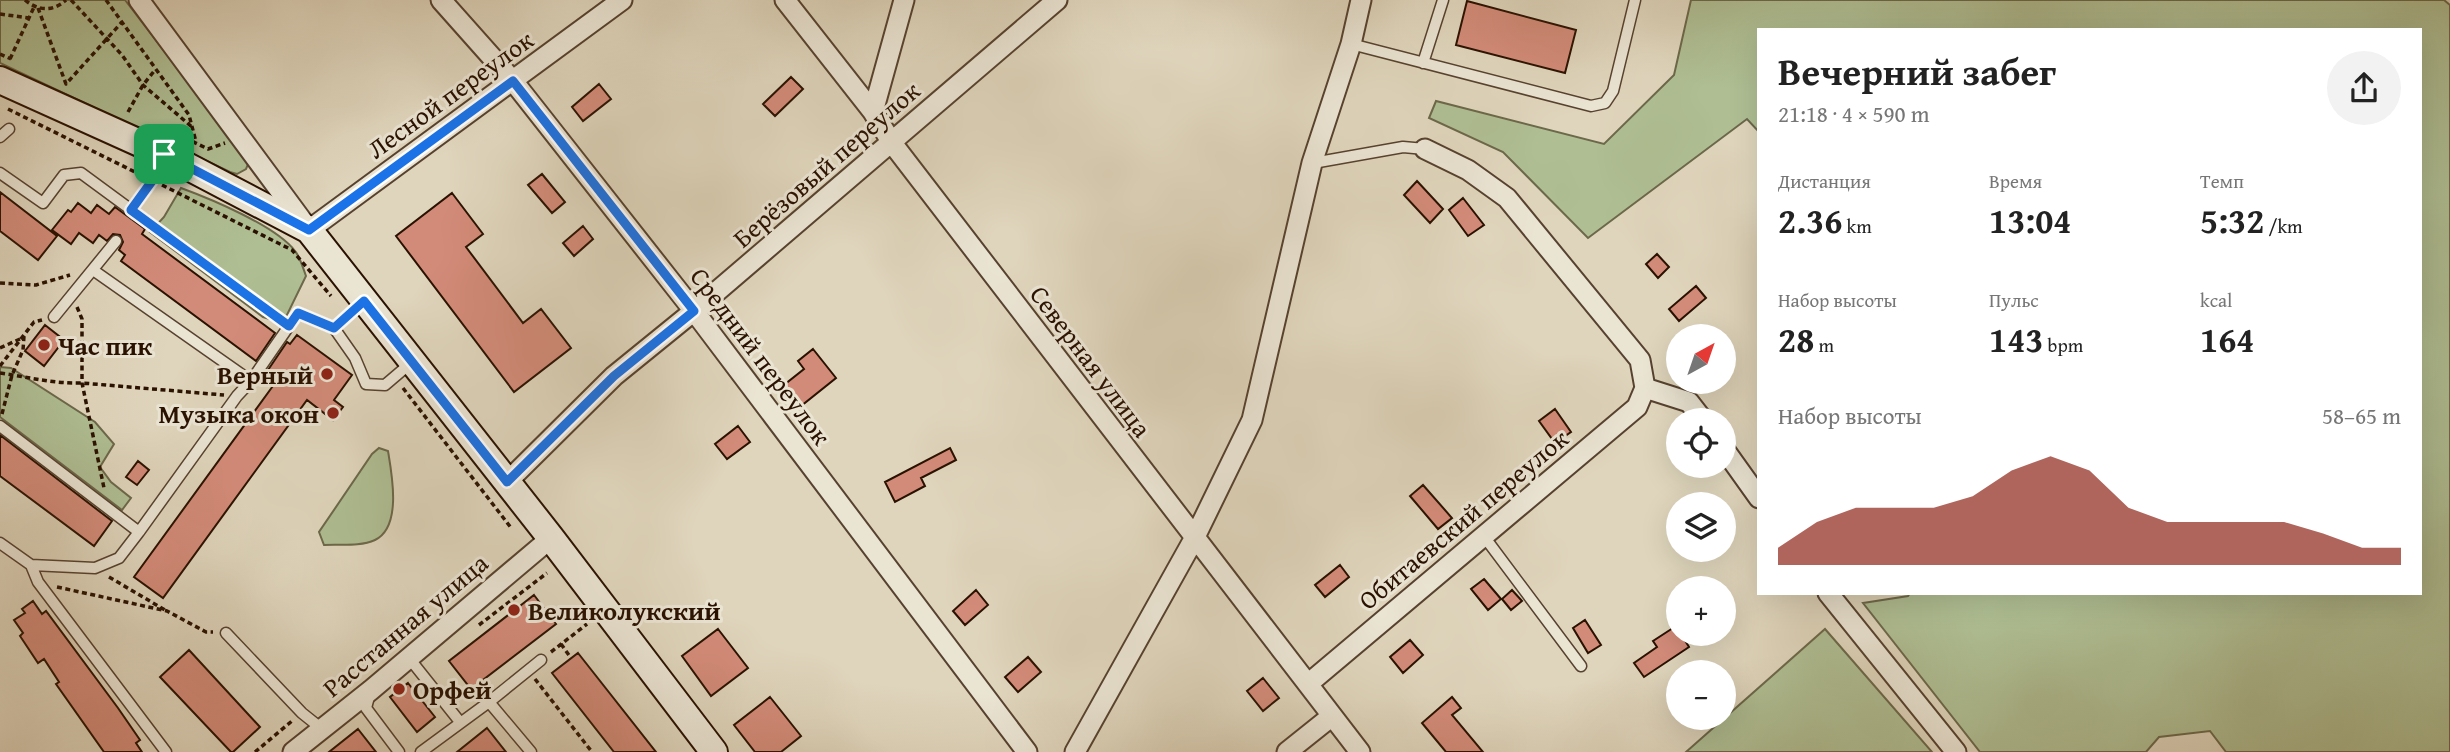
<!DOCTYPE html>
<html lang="ru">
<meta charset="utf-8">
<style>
:root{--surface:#fff;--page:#f2f2f2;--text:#222;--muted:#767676;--accent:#8f2418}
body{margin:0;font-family:"Gentium Book Plus",serif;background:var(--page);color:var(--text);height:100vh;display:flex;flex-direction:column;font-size:26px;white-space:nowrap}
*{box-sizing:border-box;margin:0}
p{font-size:23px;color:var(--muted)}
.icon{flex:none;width:38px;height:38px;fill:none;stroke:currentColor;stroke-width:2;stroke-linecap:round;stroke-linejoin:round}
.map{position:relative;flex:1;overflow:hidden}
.panel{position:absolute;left:1757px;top:28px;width:665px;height:567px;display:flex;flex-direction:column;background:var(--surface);border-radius:0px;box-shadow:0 7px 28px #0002}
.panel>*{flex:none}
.needle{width:46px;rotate:40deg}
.buttons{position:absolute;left:1666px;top:324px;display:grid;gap:14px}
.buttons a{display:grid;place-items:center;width:70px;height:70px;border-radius:50%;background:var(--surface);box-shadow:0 7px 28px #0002;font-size:35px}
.pin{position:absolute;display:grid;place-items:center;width:60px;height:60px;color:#fff;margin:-30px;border-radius:14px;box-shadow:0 4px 10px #0006}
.round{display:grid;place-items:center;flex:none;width:74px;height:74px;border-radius:37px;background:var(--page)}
.head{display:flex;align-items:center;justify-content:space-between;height:119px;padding:0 21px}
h1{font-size:38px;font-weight:700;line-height:52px}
.figures{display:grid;grid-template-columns:repeat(3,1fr);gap:10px;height:119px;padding:7px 21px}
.figures div{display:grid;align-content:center}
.figures b{font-size:35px;font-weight:700}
.figures small{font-size:19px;font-weight:400}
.figures p{font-size:19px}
.chart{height:196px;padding:14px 21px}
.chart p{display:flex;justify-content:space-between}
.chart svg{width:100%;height:126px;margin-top:7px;fill:var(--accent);opacity:.7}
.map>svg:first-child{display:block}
</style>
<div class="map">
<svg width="2450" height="752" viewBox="0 0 2450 752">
<rect width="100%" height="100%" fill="#dfd5bc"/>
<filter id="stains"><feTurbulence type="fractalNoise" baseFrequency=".00286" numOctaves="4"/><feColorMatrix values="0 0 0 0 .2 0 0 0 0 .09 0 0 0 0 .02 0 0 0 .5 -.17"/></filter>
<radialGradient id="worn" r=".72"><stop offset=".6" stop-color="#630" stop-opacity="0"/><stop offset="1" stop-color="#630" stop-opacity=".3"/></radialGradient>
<path fill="#afbe93" stroke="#6c684a" stroke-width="2" d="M 0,0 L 125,0 L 249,162 L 246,169 L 237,174 L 230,172 L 0,63 Z
M 1691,0 L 2444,0 L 2450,5 L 2450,752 L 2226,752 L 2210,731 L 2159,737 L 2146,752 L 1980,752 L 1863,603 L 1908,596 L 1910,593 L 2420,593 L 2420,30 L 1759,30 L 1759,132 L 1747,119 L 1588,238 L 1503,152 L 1429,118 L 1436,101 L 1604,144 L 1674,75 Z
M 181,188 C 211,199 276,226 295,251 C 300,257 303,268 306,276 L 283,323 L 263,317 L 150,232 L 164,217 Z
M 0,367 L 11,368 L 95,422 L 114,444 L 100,467 L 111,482 L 131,498 L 122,510 L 0,417 Z
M 379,448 L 388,451 C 392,475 402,527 375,540 C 360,547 340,544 324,545 L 319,532 L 372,454 Z
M 1825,629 L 1932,752 L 1686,752 Z"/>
<path fill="#d38b79" stroke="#2a1100" stroke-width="2" d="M 1467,1 L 1576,30 L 1565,73 L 1456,45 Z
M 791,77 L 803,89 L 775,116 L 763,104 Z
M 599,84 L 611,99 L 583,121 L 572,107 Z
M 542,174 L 565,202 L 552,213 L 528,185 Z
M 1417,181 L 1443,209 L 1430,223 L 1404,195 Z
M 0,192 L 57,236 L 38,260 L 0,231 Z
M 452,193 L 483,234 L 466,247 L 523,323 L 541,309 L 571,348 L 514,392 L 396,236 Z
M 1463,198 L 1484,225 L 1468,236 L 1449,210 Z
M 78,203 L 91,213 L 97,205 L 109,214 L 115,207 L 145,229 L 142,234 L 275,333 L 256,361 L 121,261 L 125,255 L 119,250 L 123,242 L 120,235 L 113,234 L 107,241 L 99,235 L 93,243 L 79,233 L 71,244 L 52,230 L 68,210 L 71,212 Z
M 583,226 L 593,239 L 574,256 L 563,243 Z
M 1657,254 L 1669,267 L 1658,278 L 1646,264 Z
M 1696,286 L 1706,298 L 1679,321 L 1669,309 Z
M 45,325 L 64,340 L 44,366 L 25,351 Z
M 297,335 L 352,375 L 334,400 L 343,407 L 333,420 L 307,400 L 163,598 L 134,577 L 278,379 L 268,370 L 287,342 L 290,344 Z
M 813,349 L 836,378 L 801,406 L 784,385 L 804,369 L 798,361 Z
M 1555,409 L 1571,432 L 1555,443 L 1539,421 Z
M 738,426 L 750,442 L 727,459 L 715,444 Z
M 0,435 L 112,521 L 94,546 L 0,476 Z
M 950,448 L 956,460 L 921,478 L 925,486 L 895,502 L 885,482 Z
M 138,461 L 149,470 L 137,485 L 126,477 Z
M 1423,485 L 1452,518 L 1438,529 L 1410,496 Z
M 1340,565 L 1349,577 L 1325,597 L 1315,585 Z
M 1484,579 L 1501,599 L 1488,610 L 1471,589 Z
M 976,590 L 988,605 L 965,625 L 953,611 Z
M 1512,590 L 1522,601 L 1511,610 L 1502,599 Z
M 534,595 L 556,624 L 471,689 L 449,661 Z
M 33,601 L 42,614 L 46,611 L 118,708 L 140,740 L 136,743 L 142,752 L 104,752 L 56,684 L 59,682 L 44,659 L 38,663 L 20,636 L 23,633 L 14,620 L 25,613 L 22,609 Z
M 1585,620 L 1601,645 L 1588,653 L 1573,628 Z
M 1676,626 L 1678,634 L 1681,634 L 1689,647 L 1644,677 L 1634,663 L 1657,647 L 1653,641 Z
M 718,629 L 748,668 L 711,696 L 682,656 Z
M 1410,640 L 1423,655 L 1403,673 L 1390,657 Z
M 189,650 L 260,727 L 233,752 L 231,752 L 160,677 Z
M 578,653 L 656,752 L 614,752 L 552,673 Z
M 1028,657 L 1041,672 L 1018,692 L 1005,677 Z
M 1263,678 L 1279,698 L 1263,711 L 1247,691 Z
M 408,683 L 435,717 L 417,732 L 390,697 Z
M 770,697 L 801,736 L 781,752 L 755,752 L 734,725 Z
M 1452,697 L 1461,708 L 1452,715 L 1483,752 L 1446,752 L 1422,723 Z
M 487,728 L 506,752 L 457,752 Z
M 358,729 L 376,752 L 329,752 Z"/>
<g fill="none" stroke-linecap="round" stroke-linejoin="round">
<g stroke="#57422f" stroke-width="13">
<path id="service" d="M 1351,44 L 1591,106 L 1605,103 L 1613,91 L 1635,0
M 1423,63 L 1443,0
M 0,137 L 9,129
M 1313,163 L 1403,147 L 1425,149
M 0,173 L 43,203 L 64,175 L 81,173 L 289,326
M 134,214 L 131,210 L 152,181 L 164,155
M 93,270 L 251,381
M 364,301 L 334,328 L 355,358 L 366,384 L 385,385 L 412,362
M 54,317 L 116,241
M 0,426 L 139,532 L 237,396 L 251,381 L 298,313 L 334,328
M 1483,535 L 1581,666
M 0,543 L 31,565 L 38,582 L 166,752
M 31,565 L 95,568 L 119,558 L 139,532
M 226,633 L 302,713 L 322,729
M 409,658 L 460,722
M 370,693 L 366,708 L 399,752
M 489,702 L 531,752
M 421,752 L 489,702 L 541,660"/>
</g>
<g stroke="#57422f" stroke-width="23">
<path id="minor" d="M 139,0 L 309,230 L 622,0
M 441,0 L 513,81 L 694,311 L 1027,752
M 785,0 L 873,112 L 892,143 L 1360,752
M 873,112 L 904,0
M 1425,149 L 1468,170 L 1507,198 L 1640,360 L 1645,388 L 1689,402 L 1703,420
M 1724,449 L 1759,498
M 507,482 L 614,376 L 694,311 L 1057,0
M 1828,593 L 1956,752
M 1308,684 L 1637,407 L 1645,388
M 293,752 L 371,690 L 551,538
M 1075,752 L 1194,539 L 1252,420 L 1312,163 L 1351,44 L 1361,0
M 1287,752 L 1332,716"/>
</g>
<g stroke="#2a1100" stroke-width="30">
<path id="secondary" d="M 0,80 L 164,154 L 309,230 L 551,538 L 714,752"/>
</g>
<path stroke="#2a1100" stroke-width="3.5" stroke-dasharray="5 3.5" stroke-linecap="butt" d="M 25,0 C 38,11 53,12 66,0
M 71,0 L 122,55 L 143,85 L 192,127
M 106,0 L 189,115 L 196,142
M 38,8 L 66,84 L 122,22
M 0,14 L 29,18
M 0,54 L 11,59
M 10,59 L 34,7
M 8,109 L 143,176
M 128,112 L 143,85 L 155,70
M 177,134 L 208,149 L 225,143
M 162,185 L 292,250 L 331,296
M 0,283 L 36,285 L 70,275
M 77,307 L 82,319 L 82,383 L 104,488
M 0,348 L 20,339
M 0,366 L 34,322 L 42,320
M 0,373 C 28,377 54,384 82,383 L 224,395
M 403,388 L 512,529
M 2,414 L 12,375 L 23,350 L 24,336
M 109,577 L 165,610
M 57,587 L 167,611 L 206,632 L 213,632
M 479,625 L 547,573
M 561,644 L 571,658
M 551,652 L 587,624
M 535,679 L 592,752
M 255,752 L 292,721"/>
<use href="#service" stroke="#eae4d3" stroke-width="10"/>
<use href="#minor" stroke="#eae4d3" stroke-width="19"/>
<use href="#secondary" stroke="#eae4d3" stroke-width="26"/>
</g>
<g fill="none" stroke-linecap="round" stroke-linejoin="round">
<g stroke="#fff" stroke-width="14">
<path id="route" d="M 513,81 L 694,311 L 614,376 L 507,482 L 364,301 L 334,328 L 298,313 L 289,326 L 131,210 L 152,181 L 164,154 L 309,230 Z"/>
</g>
<use href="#route" stroke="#1a73e8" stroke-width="9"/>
</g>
<g fill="#8f2418" stroke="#eae4d3" stroke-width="2.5">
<circle cx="44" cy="345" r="7"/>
<circle cx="327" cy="374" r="7"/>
<circle cx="333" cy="413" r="7"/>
<circle cx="514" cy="610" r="7"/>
<circle cx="399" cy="689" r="7"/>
</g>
<g text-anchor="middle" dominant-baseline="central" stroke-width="6" stroke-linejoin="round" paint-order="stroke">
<g font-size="26" fill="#2a1100" stroke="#eae4d3">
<text transform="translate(450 94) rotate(-36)">Лесной переулок</text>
<text transform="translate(826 164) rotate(-41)">Берёзовый переулок</text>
<text transform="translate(761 356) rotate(53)">Средний переулок</text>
<text transform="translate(1091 361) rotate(53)">Северная улица</text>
<text transform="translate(1463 519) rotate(-40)">Обитаевский переулок</text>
<text transform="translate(405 625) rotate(-40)">Расстанная улица</text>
</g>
<g font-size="26" font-weight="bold" fill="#2a1100" stroke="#eae4d3" text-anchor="start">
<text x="58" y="345">Час пик</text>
<text x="313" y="374" text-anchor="end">Верный</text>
<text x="319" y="413" text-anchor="end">Музыка окон</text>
<text x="528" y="610">Великолукский</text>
<text x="413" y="689">Орфей</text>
</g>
</g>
<rect width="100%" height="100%" filter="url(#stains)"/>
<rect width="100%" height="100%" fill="url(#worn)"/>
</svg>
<div class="buttons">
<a><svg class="needle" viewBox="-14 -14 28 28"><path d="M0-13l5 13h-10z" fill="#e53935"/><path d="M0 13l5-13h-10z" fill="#767676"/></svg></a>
<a><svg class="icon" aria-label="locate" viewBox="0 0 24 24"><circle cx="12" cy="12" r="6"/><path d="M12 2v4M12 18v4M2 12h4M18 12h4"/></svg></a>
<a><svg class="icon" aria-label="layers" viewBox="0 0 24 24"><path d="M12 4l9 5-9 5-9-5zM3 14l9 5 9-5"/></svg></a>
<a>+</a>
<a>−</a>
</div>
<div class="pin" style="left:164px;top:154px;background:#1e9e55"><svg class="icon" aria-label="arrive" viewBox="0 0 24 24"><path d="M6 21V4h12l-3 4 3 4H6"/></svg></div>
<section class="panel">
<div class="head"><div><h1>Вечерний забег</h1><p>21:18 · 4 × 590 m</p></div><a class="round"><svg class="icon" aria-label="share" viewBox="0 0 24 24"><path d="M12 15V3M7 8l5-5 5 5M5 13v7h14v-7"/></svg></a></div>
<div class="figures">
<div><p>Дистанция</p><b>2.36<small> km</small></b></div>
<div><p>Время</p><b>13:04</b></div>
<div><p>Темп</p><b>5:32<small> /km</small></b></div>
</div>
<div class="figures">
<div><p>Набор высоты</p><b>28<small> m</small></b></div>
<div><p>Пульс</p><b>143<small> bpm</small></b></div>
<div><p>kcal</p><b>164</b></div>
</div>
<div class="chart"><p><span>Набор высоты</span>58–65 m</p>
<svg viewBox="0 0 160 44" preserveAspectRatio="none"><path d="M0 44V38L10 29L20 24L30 24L40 24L50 20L60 11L70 6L80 11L90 24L100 29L110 29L120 29L130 29L140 33L150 38L160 38V44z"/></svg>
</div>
</section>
</div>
